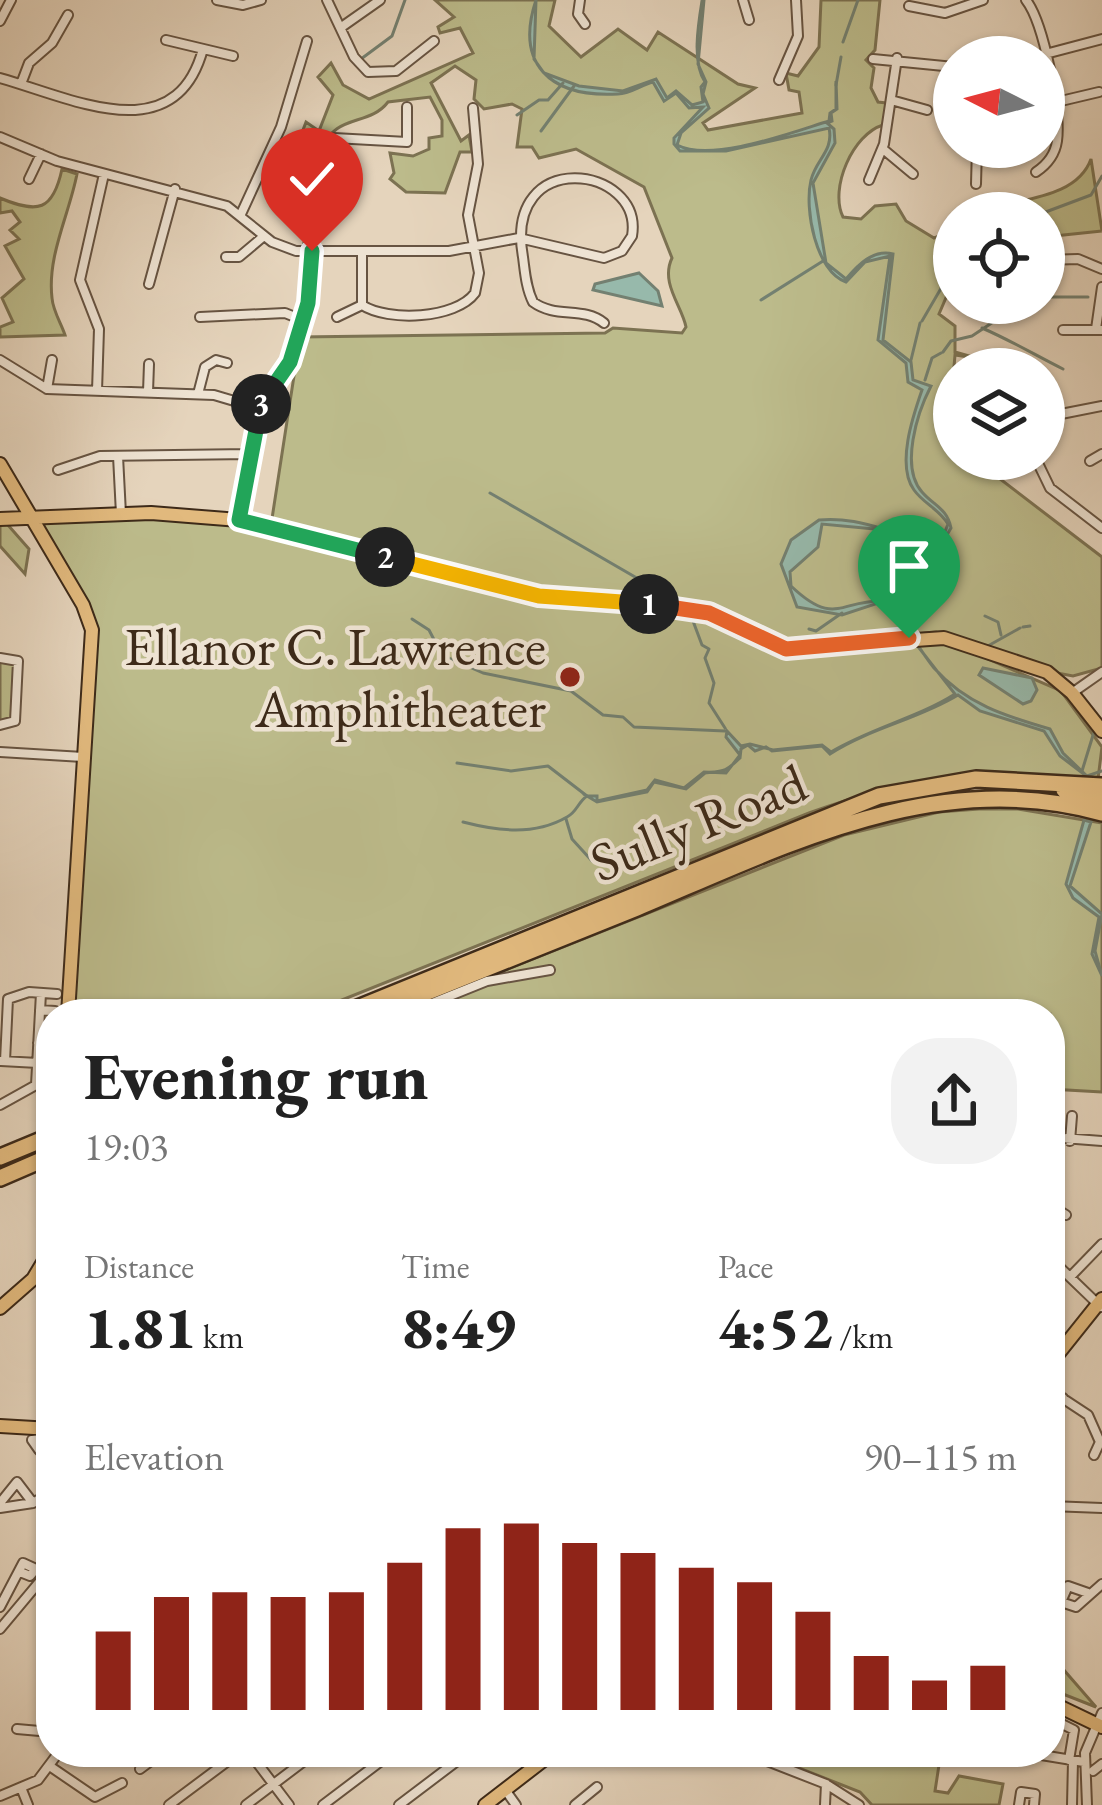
<!DOCTYPE html>
<meta charset="utf-8">
<style>
:root{--surface:#fff;--page:#f2f2f2;--text:#222;--muted:#767676;--accent:#8f2418}
body{margin:0;font-family:"EB Garamond",serif;background:var(--page);color:var(--text);height:100vh;display:flex;flex-direction:column;font-size:45px;white-space:nowrap}
*{box-sizing:border-box;margin:0}
p{font-size:39px;color:var(--muted)}
.icon{flex:none;width:66px;height:66px;fill:none;stroke:currentColor;stroke-width:2;stroke-linecap:round;stroke-linejoin:round}
.map{position:relative;flex:1;overflow:hidden}
.details{position:absolute;left:36px;top:999px;width:1029px;height:768px;display:flex;flex-direction:column;background:var(--surface);border-radius:48px;box-shadow:0 3px 9px #0004}
.details>*{flex:none}
.needle{width:78px;rotate:276deg}
.controls{position:absolute;left:933px;top:36px;display:grid;gap:24px}
.controls a{display:grid;place-items:center;width:132px;height:132px;border-radius:50%;background:var(--surface);box-shadow:0 3px 9px #0004;font-size:60px}
.pin{position:absolute;display:grid;place-items:center;width:102px;height:102px;color:#fff;margin:-123px -51px;border-radius:50% 50% 50% 0;rotate:-45deg;box-shadow:0 0 12px #0007}
.pin .icon{rotate:45deg}
.km{position:absolute;width:60px;height:60px;margin:-30px;border-radius:50%;background:#222;color:#fff;font-size:33px;line-height:60px;text-align:center}
.round{display:grid;place-items:center;flex:none;width:126px;height:126px;border-radius:48px;background:var(--page)}
.summary{display:flex;align-items:center;justify-content:space-between;height:204px;padding:0 48px}
h1{font-size:66px;font-weight:800;line-height:90px}
.metrics{display:grid;grid-template-columns:repeat(3,1fr);gap:18px;height:204px;padding:12px 48px}
.metrics div{display:grid;align-content:center}
.metrics b{font-size:60px;font-weight:800}
.metrics small{font-size:33px;font-weight:400}
.metrics p{font-size:33px}
.chart{height:336px;padding:24px 48px}
.chart p{display:flex;justify-content:space-between}
.chart svg{width:100%;height:216px;margin-top:12px;stroke:var(--accent);stroke-width:6}
.map>svg:first-child{display:block}
</style>
<div class="map">
<svg width="1102" height="1805" viewBox="0 0 1102 1805">
<rect width="100%" height="100%" fill="#e5d4bc"/>
<filter id="stains"><feTurbulence type="fractalNoise" baseFrequency=".00167" numOctaves="4"/><feColorMatrix values="0 0 0 0 .2 0 0 0 0 .09 0 0 0 0 .02 0 0 0 .5 -.17"/></filter>
<radialGradient id="worn" r=".72"><stop offset=".6" stop-color="#630" stop-opacity="0"/><stop offset="1" stop-color="#630" stop-opacity=".3"/></radialGradient>
<path fill="#bcbb8b" stroke="#7c7252" stroke-width="3" d="M 435,0 L 555,0 L 549,26 L 581,57 L 618,29 L 647,50 L 658,32 L 738,84 L 755,88 L 703,123 L 708,130 L 802,113 L 799,92 L 789,90 L 786,73 L 798,76 L 819,47 L 821,0 L 880,0 L 875,50 L 866,60 L 874,68 L 871,88 L 878,102 L 887,103 L 883,125 C 853,134 829,188 843,217 L 861,219 L 875,206 L 896,204 L 906,221 L 934,238 L 954,229 L 954,279 L 939,314 L 955,326 L 955,352 L 976,358 L 955,355 L 949,425 L 954,426 L 954,459 L 974,459 L 1102,557 L 1102,668 L 1073,676 L 1057,673 L 936,632 L 795,646 L 719,614 L 554,595 L 271,525 L 300,337 L 605,333 L 613,328 L 682,333 L 686,327 C 682,306 660,283 672,258 L 644,187 L 576,149 L 539,158 L 532,147 L 517,147 L 522,109 L 512,104 L 484,109 L 474,99 L 476,80 L 455,66 L 431,83 L 461,141 L 469,135 L 472,152 L 460,152 L 445,193 L 406,192 L 390,179 L 394,173 L 390,153 L 413,156 L 429,149 L 429,138 L 442,136 L 442,120 L 430,97 L 388,102 C 369,127 334,113 322,150 L 297,146 L 306,122 L 319,131 L 333,95 L 318,77 L 331,63 L 343,85 L 369,99 L 473,53 L 460,28 L 440,33 L 438,27 L 454,17 Z
M 1091,159 L 1102,231 L 1044,237 L 1044,213 L 978,213 C 1013,198 1076,201 1091,159 Z
M 62,169 L 77,174 C 69,215 47,256 52,298 C 53,311 61,323 65,335 L 0,337 L 0,327 L 13,322 L 2,298 L 24,279 L 5,246 L 19,239 L 10,230 L 20,222 L 12,211 L 0,213 L 0,198 C 38,214 53,211 62,169 Z
M 0,516 L 29,549 L 25,574 L 0,546 Z
M 121,517 L 232,523 L 536,596 L 685,609 L 773,648 L 947,641 L 1061,691 L 1102,747 L 1098,779 C 996,769 907,776 809,813 L 307,1014 L 72,1014 L 93,633 L 36,522 Z
M 0,662 L 16,663 L 13,718 L 0,723 Z
M 979,809 L 1018,809 L 1102,823 L 1102,1092 L 1050,1089 L 1050,1014 L 395,1014 L 844,835 L 939,812 Z
M 1050,1654 L 1096,1707 L 1050,1689 Z
M 778,1752 L 941,1752 L 935,1791 L 948,1793 L 959,1776 L 1003,1784 L 999,1805 L 872,1805 L 860,1792 L 776,1759 Z"/>
<path fill="#97b9ab" stroke="#738071" stroke-width="3" d="M 536,0 L 534,59 L 544,73 L 579,86 L 623,91 L 656,79 L 667,98 L 676,91 L 692,105 L 703,102 L 701,87 L 705,82 C 692,62 698,26 702,1 L 704,0 L 698,64 L 706,82 L 703,94 L 709,108 L 681,133 L 677,145 C 712,163 793,132 829,121 L 830,113 L 836,109 L 836,81 L 837,109 L 831,113 L 832,121 L 827,123 L 834,129 L 835,143 L 813,183 L 826,263 L 846,279 C 858,265 873,249 893,254 L 883,340 L 911,362 L 913,380 L 931,386 C 917,413 900,467 922,492 C 934,506 947,508 951,528 L 941,545 L 915,548 L 885,530 L 822,524 L 818,547 L 790,572 L 791,586 C 835,628 841,599 884,601 C 907,621 915,645 934,668 C 966,704 1005,716 1050,729 L 1063,753 L 1089,778 L 1060,756 L 1044,731 L 980,711 L 958,695 C 919,719 870,728 830,754 L 822,746 L 772,751 L 766,747 L 755,751 L 748,745 L 741,749 L 740,758 C 725,772 725,771 705,773 L 686,789 L 654,782 L 647,792 L 597,802 L 587,796 L 597,796 L 597,801 L 647,790 L 655,780 L 684,788 L 704,772 L 726,773 L 740,755 L 726,737 L 727,731 L 741,746 L 750,744 L 773,750 L 822,745 L 831,752 C 871,728 917,718 955,694 L 888,608 L 878,603 L 842,615 L 797,607 L 781,564 L 791,540 L 819,520 C 865,515 902,542 942,539 L 948,524 C 939,509 924,504 914,490 C 896,465 913,416 922,390 L 908,382 L 906,363 L 878,340 L 890,256 L 865,262 L 846,282 C 816,272 804,209 811,180 C 816,159 834,151 829,128 L 726,151 L 680,151 L 674,144 L 674,138 L 703,107 L 689,108 L 676,93 L 664,101 L 653,82 C 641,85 630,94 618,94 C 549,98 515,63 536,0 Z
M 639,273 L 658,291 L 662,306 L 593,290 L 595,284 Z
M 983,668 L 1032,678 L 1037,690 L 1031,701 L 1023,704 L 979,675 Z
M 1084,820 L 1091,822 L 1070,886 L 1102,914 L 1095,951 L 1102,976 L 1092,954 L 1099,917 L 1073,898 L 1066,884 Z"/>
<g fill="none" stroke-linecap="round" stroke-linejoin="round">
<path stroke="#738071" stroke-width="3" d="M 843,42 L 858,0
M 361,59 L 392,36 L 405,0
M 836,85 L 841,57
M 517,115 L 539,100 L 548,100 L 563,83
M 541,131 L 574,86
M 1043,213 L 1091,195 L 1102,176
M 1044,297 L 1088,297
M 761,300 L 823,261
M 922,321 L 954,266
M 982,328 C 1012,341 1035,355 1063,369
M 943,352 L 951,341 L 972,336 L 1022,303
M 911,360 L 920,323
M 925,380 L 932,358 L 941,353
M 490,493 L 680,603
M 690,613 L 702,645 L 709,649 L 705,658 L 714,683 L 709,703 L 725,728
M 985,616 L 998,622 L 1001,635
M 412,619 L 429,630 L 442,655 L 483,673 L 571,691 L 603,715 L 623,717 L 634,727 L 725,731
M 1023,627 L 1030,626
M 809,629 L 816,631 L 842,613
M 986,647 L 1020,628
M 457,763 L 511,771 L 548,766 L 587,796 C 578,802 577,812 567,817 C 534,836 498,831 463,822
M 1082,771 L 1094,732
M 1087,776 L 1102,771
M 566,819 L 572,839 L 592,861"/>
<g stroke="#675442" stroke-width="12">
<path id="minor" d="M 217,0 L 243,5 L 261,0
M 327,0 L 354,57 L 368,72 L 396,71 L 434,41
M 580,0 L 578,14 L 585,24
M 743,0 L 749,20
M 1026,0 C 1044,23 1061,112 1057,141 C 1055,155 1048,164 1036,172
M 909,6 L 945,13 L 983,0
M 0,21 L 11,0
M 343,26 L 380,0
M 166,40 L 233,56
M 1034,57 L 1102,39
M 873,59 L 954,67
M 0,78 C 72,98 175,152 203,49
M 779,80 L 798,36 L 796,0
M 21,84 L 29,63 L 52,43 L 68,15
M 891,100 L 927,110
M 1044,105 L 1099,92
M 0,137 L 57,161 L 227,206 L 272,242 L 296,251 L 449,251 L 519,238 L 604,258 L 622,251 L 632,236 C 644,165 503,146 523,257 C 525,272 526,288 533,302 C 556,319 583,306 604,323
M 883,149 L 913,174
M 29,179 L 41,154
M 869,180 L 884,144 L 897,58
M 976,184 L 977,147
M 241,214 L 281,127 L 307,41
M 226,257 L 239,257 L 264,236
M 1044,260 L 1078,259 L 1102,269
M 149,284 L 175,189
M 362,305 C 388,322 456,319 475,293 L 479,273 L 468,215 L 478,164 L 473,108
M 200,317 L 285,313 L 300,319
M 337,317 L 362,305 L 362,251
M 1096,329 L 1102,287
M 1063,330 L 1102,330
M 0,360 L 47,389 L 214,395 L 258,408
M 984,363 L 996,369
M 47,389 L 52,360
M 97,391 L 99,329 L 80,280 L 104,174
M 148,392 L 149,364
M 1044,393 L 1058,416
M 198,394 L 205,367 L 216,360 L 227,363
M 1044,428 L 1061,414 L 1102,406
M 118,456 L 121,514
M 1006,459 L 1037,463
M 1036,459 L 1050,488 L 1102,528
M 1090,461 L 1102,454
M 58,470 L 100,456 L 249,454
M 239,519 L 257,411 L 289,364 L 308,303 L 308,246 L 327,145 L 334,138 L 407,142 L 407,107
M 0,658 L 18,661 L 15,721 L 0,725
M 1072,693 L 1102,672
M 0,752 L 83,757
M 40,1010 L 55,1011
M 405,1014 L 487,981 L 550,970
M 38,1043 L 51,1044
M 1,1061 L 38,1063
M 5,1061 L 8,999 L 29,992 L 57,994
M 37,1076 L 51,1077
M 0,1105 L 36,1085 L 41,993
M 1050,1137 L 1102,1141
M 1070,1141 L 1072,1116
M 1050,1205 L 1066,1215
M 1050,1258 L 1101,1307
M 1070,1277 L 1102,1244
M 1050,1390 L 1088,1415 L 1100,1442 L 1094,1455
M 1050,1420 L 1063,1398
M 51,1438 L 32,1440 L 39,1450 L 51,1441
M 0,1503 L 17,1482 L 33,1503
M 1050,1506 L 1102,1508
M 0,1508 L 33,1503 L 51,1492
M 1088,1593 L 1068,1586 L 1061,1602 L 1076,1607 L 1102,1584
M 0,1607 L 23,1563 L 36,1569 L 30,1576 L 20,1572
M 0,1629 L 51,1568
M 1050,1718 L 1074,1730 L 1069,1760
M 17,1729 L 51,1732
M 249,1752 L 289,1805
M 744,1752 L 826,1784 L 859,1805
M 1023,1752 L 1084,1762
M 971,1755 L 972,1752
M 51,1767 L 95,1797 L 122,1783
M 140,1769 L 163,1752
M 1093,1771 L 1102,1764
M 22,1790 L 28,1805
M 506,1791 L 516,1805
M 0,1796 L 38,1780 L 59,1752
M 169,1805 L 240,1752
M 246,1805 L 316,1752
M 323,1805 L 393,1752
M 399,1805 L 469,1752
M 575,1805 L 597,1787
M 825,1805 L 826,1784
M 1019,1805 L 1021,1792 L 1035,1794 L 1034,1805
M 1072,1805 L 1073,1761
M 1087,1805 L 1085,1753 L 1102,1713"/>
</g>
<g stroke="#3d2a19" stroke-width="16">
<path id="major" d="M 0,464 L 83,605 L 92,630 L 68,1014
M 0,519 L 151,513 L 239,520 L 539,595 L 697,610 L 786,649 L 944,638 L 1047,672 L 1072,693 L 1102,731
M 0,1308 L 33,1279 L 51,1249
M 1050,1364 L 1102,1299
M 0,1426 L 51,1429
M 1050,1702 L 1102,1727
M 485,1805 L 554,1752"/>
</g>
<g stroke="#3d2a19" stroke-width="20">
<path id="highway" d="M 1064,790 L 1102,800
M 343,1014 L 879,796 L 976,779 L 1102,786
M 373,1014 C 461,979 549,944 637,908 C 785,846 937,766 1102,813
M 0,1157 L 51,1136
M 0,1178 L 51,1156"/>
</g>
<use href="#minor" stroke="#eee3d3" stroke-width="8"/>
<use href="#major" stroke="#e2ba7e" stroke-width="12"/>
<use href="#highway" stroke="#e2ba7e" stroke-width="15"/>
</g>
<g fill="none" stroke-linecap="round" stroke-linejoin="round">
<g stroke="#fff" stroke-width="24">
<path id="split-1" d="M 649,604 L 709,613 L 786,649 L 909,638"/>
</g>
<g stroke="#fff" stroke-width="24">
<path id="split-2" d="M 385,557 L 539,596 L 649,604"/>
</g>
<g stroke="#fff" stroke-width="24">
<path id="split-3" d="M 261,404 L 239,520 L 385,557"/>
</g>
<g stroke="#fff" stroke-width="24">
<path id="split-4" d="M 261,404 L 290,362 L 308,303 L 312,251"/>
</g>
<use href="#split-1" stroke="#f0652b" stroke-width="15"/>
<use href="#split-2" stroke="#f5b400" stroke-width="15"/>
<use href="#split-3" stroke="#22a559" stroke-width="15"/>
<use href="#split-4" stroke="#22a559" stroke-width="15"/>
</g>
<circle fill="#8f2418" stroke="#eee3d3" stroke-width="4.5" cx="570" cy="677" r="12"/>
<g text-anchor="middle" dominant-baseline="central" stroke-width="9" stroke-linejoin="round" paint-order="stroke">
<g font-size="54" fill="#3d2a19" stroke="#eee3d3" text-anchor="end">
<text x="546" y="646">Ellanor C. Lawrence<tspan x="546" dy="62">Amphitheater</tspan></text>
</g>
<g font-size="54" fill="#3d2a19" stroke="#eee3d3">
<text transform="translate(698 822) rotate(-22)">Sully Road</text>
</g>
</g>
<rect width="100%" height="100%" filter="url(#stains)"/>
<rect width="100%" height="100%" fill="url(#worn)"/>
</svg>
<div class="controls">
<a><svg class="needle" viewBox="-14 -14 28 28"><path d="M0-13l5 13h-10z" fill="#e53935"/><path d="M0 13l5-13h-10z" fill="#767676"/></svg></a>
<a><svg class="icon" aria-label="locate" viewBox="0 0 24 24"><circle cx="12" cy="12" r="6"/><path d="M12 2v4M12 18v4M2 12h4M18 12h4"/></svg></a>
<a><svg class="icon" aria-label="layers" viewBox="0 0 24 24"><path d="M12 4l9 5-9 5-9-5zM3 14l9 5 9-5"/></svg></a>
</div>
<div class="pin" style="left:909px;top:638px;background:#1e9e55"><svg class="icon" aria-label="arrive" viewBox="0 0 24 24"><path d="M6 21V4h12l-3 4 3 4H6"/></svg></div>
<div class="pin" style="left:312px;top:251px;background:#d93025"><svg class="icon" aria-label="check" viewBox="0 0 24 24"><path d="M5 12l5 5 9-10"/></svg></div>
<b class="km" style="left:649px;top:604px">1</b>
<b class="km" style="left:385px;top:557px">2</b>
<b class="km" style="left:261px;top:404px">3</b>
<section class="details">
<div class="summary"><div><h1>Evening run</h1><p>19:03</p></div><a class="round"><svg class="icon" aria-label="share" viewBox="0 0 24 24"><path d="M12 15V3M7 8l5-5 5 5M5 13v7h14v-7"/></svg></a></div>
<div class="metrics">
<div><p>Distance</p><b>1.81<small> km</small></b></div>
<div><p>Time</p><b>8:49</b></div>
<div><p>Pace</p><b>4:52<small> /km</small></b></div>
</div>
<div class="chart"><p><span>Elevation</span>90–115 m</p>
<svg viewBox="0 0 160 44" preserveAspectRatio="none"><path d="M5 44V28M15 44V21M25 44V20M35 44V21M45 44V20M55 44V14M65 44V7M75 44V6M85 44V10M95 44V12M105 44V15M115 44V18M125 44V24M135 44V33M145 44V38M155 44V35"/></svg>
</div>
</section>
</div>
